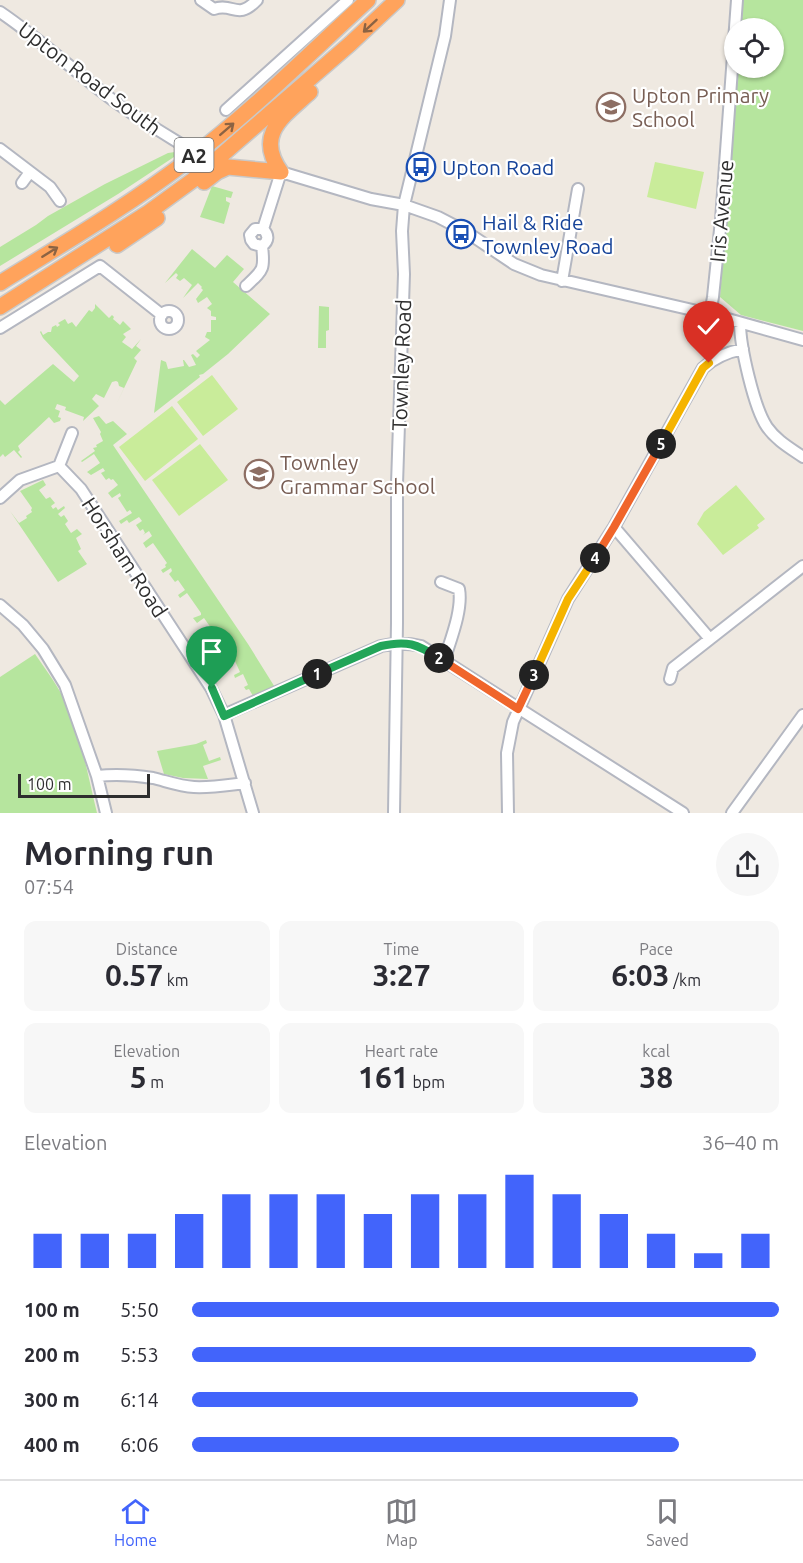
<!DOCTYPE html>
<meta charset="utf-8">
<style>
:root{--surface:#fff;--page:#f7f7f7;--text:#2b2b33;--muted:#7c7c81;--line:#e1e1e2;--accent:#4264fb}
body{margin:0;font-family:Ubuntu,sans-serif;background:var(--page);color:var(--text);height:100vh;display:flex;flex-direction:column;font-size:22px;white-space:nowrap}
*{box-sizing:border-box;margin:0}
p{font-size:20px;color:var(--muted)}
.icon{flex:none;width:33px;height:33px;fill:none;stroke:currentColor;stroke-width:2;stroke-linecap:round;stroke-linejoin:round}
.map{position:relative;height:813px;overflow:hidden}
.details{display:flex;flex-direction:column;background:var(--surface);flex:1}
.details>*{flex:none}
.buttons{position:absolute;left:724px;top:18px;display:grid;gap:12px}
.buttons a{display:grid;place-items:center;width:60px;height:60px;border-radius:50%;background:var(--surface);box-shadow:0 2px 4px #0004;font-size:30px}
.scale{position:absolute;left:18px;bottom:15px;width:132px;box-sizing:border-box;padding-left:6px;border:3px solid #2e2e2e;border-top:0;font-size:16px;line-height:21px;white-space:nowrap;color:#2e2e2e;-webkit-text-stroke:4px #fff;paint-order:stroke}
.pin{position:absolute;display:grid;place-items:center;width:51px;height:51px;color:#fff;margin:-62px -26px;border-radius:50% 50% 50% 0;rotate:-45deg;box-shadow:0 0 6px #0007}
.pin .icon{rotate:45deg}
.km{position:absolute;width:30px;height:30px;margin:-15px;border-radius:50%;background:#222;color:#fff;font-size:16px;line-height:30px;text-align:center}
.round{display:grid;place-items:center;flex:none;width:63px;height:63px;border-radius:32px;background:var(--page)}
.summary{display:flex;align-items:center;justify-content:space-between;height:102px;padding:0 24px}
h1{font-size:33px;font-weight:600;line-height:45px}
.metrics{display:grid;grid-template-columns:repeat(3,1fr);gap:9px;height:102px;padding:6px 24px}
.metrics div{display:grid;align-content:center;border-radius:12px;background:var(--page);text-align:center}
.metrics b{font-size:30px;font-weight:600}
.metrics small{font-size:16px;font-weight:400}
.metrics p{font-size:16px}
.chart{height:168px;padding:12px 24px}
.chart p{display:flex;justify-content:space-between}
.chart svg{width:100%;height:108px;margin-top:6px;stroke:var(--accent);stroke-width:6}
ul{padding:0 24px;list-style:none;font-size:20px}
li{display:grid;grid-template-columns:96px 72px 1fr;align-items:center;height:45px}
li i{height:15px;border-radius:8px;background:var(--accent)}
.dock{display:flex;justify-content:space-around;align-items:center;height:84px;border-top:2px solid var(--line);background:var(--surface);font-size:16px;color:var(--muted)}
.dock a{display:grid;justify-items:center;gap:3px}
.dock .current{color:var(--accent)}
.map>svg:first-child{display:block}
</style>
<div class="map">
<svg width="803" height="813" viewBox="0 0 803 813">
<rect width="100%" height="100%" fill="#efe9e1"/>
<path fill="#b6e59e" d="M 743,0 L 803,0 L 803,331 L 741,315 L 720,297 L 738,68 L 774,68 L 774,28 L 741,28 Z
M 175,152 L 176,154 L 174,157 L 118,194 L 0,266 L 0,247 L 36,225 L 48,216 L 105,184 L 168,153 Z
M 212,186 L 233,192 L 231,198 L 226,197 L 226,201 L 230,203 L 224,224 L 200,217 Z
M 192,249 L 215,268 L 227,255 L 244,269 L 233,282 L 270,314 L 228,354 L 203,374 L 199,375 L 200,377 L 154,413 L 161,360 L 166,362 L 168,369 L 184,366 L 183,360 L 184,360 L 189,367 L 196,365 L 191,355 L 193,354 L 197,358 L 200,355 L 196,351 L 210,340 L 205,337 L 207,332 L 211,332 L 211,320 L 216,320 L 216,317 L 211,316 L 211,311 L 207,308 L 212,304 L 207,297 L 198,303 L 196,299 L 203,290 L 201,288 L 202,287 L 198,283 L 183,298 L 192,285 L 184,278 L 180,281 L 176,278 L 178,275 L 176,273 L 165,283 Z
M 95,304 L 109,318 L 112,315 L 114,317 L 113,319 L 120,325 L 123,321 L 131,329 L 123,334 L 126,337 L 122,342 L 132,349 L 141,339 L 136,346 L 141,350 L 134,358 L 137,361 L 116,405 L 124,388 L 119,386 L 118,382 L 116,381 L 112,382 L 104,398 L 96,394 L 92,399 L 99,406 L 83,421 L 84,417 L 65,410 L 66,407 L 57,404 L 55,409 L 60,411 L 58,417 L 61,418 L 60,421 L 54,423 L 49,417 L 18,446 L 20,450 L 18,452 L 22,457 L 21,458 L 14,450 L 5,457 L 3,454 L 0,457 L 0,400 L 5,405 L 53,364 L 74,382 L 79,376 L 43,338 L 40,332 L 41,331 L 43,335 L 48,332 L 51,332 L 52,327 L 56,325 L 57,327 L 60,325 L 58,323 L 65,319 L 68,324 L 72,322 L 76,327 L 89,310 L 92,312 L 95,308 Z
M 319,306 L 329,307 L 329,330 L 326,331 L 326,348 L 318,348 Z
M 99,416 L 106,424 L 113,421 L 127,434 L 113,445 L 248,644 L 276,689 L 245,700 L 253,696 L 249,689 L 246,690 L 244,687 L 248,685 L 243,674 L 235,678 L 234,675 L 240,672 L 234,659 L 220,665 L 219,662 L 224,659 L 222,656 L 224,655 L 222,651 L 224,649 L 220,643 L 208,652 L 207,649 L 211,646 L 210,643 L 218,638 L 210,629 L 211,628 L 204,618 L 197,623 L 193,618 L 201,615 L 201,613 L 187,593 L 180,598 L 178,595 L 185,590 L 178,580 L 175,582 L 169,574 L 172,571 L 171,568 L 163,573 L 161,570 L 166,567 L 165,565 L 167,563 L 153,543 L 146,548 L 143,543 L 152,536 L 149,531 L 143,535 L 145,533 L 143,529 L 140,531 L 136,525 L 142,521 L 139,517 L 129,523 L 127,520 L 121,524 L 119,521 L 132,513 L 130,510 L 127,512 L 118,498 L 121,496 L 120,493 L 112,498 L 108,493 L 118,485 L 113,479 L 111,480 L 109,478 L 106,480 L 101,473 L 105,471 L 103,468 L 91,475 L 87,472 L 100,463 L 94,454 L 82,462 L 81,461 L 95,451 L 93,448 L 97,447 L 96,445 L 103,441 L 100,434 L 101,432 L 93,418 Z
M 43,480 L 46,485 L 39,490 L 46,499 L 50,497 L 55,503 L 51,506 L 53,509 L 56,507 L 58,510 L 64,506 L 65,508 L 58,514 L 61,517 L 64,515 L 68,521 L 65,524 L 71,533 L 77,529 L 82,534 L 76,538 L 81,549 L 78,551 L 87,564 L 58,582 L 10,511 L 19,523 L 27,518 L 26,516 L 32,512 L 31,510 L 32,508 L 20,491 Z
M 35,654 C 46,670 59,687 67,705 C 82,739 88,777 97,813 L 0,813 L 0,677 Z
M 206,740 L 207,743 L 203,745 L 209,761 L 220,757 L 221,760 L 203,766 L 208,779 L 183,778 L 164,774 L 157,751 L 196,744 Z"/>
<path fill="#c9ec9a" d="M 655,162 L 704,172 L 696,209 L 647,197 Z
M 212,375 L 238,409 L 203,436 L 177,402 Z
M 172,406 L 198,439 L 145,481 L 119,447 Z
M 200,444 L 228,480 L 179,516 L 152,480 Z
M 736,485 L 765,519 L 757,525 L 759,528 L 723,555 L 697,524 L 704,512 Z"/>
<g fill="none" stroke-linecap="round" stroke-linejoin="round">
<g stroke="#b4b7c1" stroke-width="14">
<path id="minor" d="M 201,0 L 214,9 C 233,2 237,21 257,0
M 0,12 C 40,39 75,72 114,101 C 136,117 158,130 181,144
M 226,110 L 348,0
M 0,149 L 50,187 L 60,201
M 22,183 L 30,172
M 262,246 L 254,244 L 251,240 L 250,235 L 255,229 L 263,229
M 562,281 L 578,189
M 246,286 C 263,270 265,270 262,246 C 269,241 269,235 263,229 L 281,172 L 371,199 L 404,205 L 438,217 L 465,231 L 514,264 L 541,275 L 710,314 L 803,340
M160 320a9 9 0 1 1 18 0a9 9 0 1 1-18 0Z
M 710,314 L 713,297 L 721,220 L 737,0
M 740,323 C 740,346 754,408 767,427 C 776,440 790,448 803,457
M 0,328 L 100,266 L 162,315
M 59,466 L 72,433
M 0,498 L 20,480 L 59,466 L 81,489 L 211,688 L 224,715 L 253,813
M 614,527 L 710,639
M 441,582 L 459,589 C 463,610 450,641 444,661
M 0,605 L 23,625 L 43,649 L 65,685 L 97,776 L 106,813
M 670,679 L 673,668 L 803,566
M 224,715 L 381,646 C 395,643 407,643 421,646 L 683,813
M 97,776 C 116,774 134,775 153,778 C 166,781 179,786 194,787 C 210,788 228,785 245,783
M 394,813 L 397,623 L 397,484 L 404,274 L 402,231 L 404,205 L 445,36 L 450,0
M 508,813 L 507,753 L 513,722 L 522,702 L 568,599 L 614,527 L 703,368 C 714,358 728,352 743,349
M 732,813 L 803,715"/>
</g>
<g stroke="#c9c9c9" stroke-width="18">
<path id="highway" d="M 281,172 C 254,134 284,116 310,92
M 204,182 L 217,172 L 228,167 L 281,172
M 117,245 L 157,218
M 0,283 C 63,244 128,206 187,161 C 251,112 309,54 368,0
M 0,307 L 149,212 L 193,180 L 350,44 L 397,0"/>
</g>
<use href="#minor" stroke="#fff" stroke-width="10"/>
<use href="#highway" stroke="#ffa35c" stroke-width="15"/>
</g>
<defs><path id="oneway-shaft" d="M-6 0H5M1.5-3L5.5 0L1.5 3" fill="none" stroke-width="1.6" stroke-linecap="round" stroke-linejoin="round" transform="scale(1.5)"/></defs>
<g stroke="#8c6343">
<use href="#oneway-shaft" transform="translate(370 26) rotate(137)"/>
<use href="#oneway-shaft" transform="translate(227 129) rotate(-41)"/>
<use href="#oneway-shaft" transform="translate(50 252) rotate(-32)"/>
</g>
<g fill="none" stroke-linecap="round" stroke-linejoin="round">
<g stroke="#fff" stroke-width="12">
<path id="split-1" d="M 212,688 L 224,716 L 317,674"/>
</g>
<g stroke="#fff" stroke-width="12">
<path id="split-2" d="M 317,674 L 381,646 C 407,640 417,644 439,658"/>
</g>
<g stroke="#fff" stroke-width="12">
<path id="split-3" d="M 439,658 L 518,709 L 534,675"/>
</g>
<g stroke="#fff" stroke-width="12">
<path id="split-4" d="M 534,675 L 568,599 L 595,558"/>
</g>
<g stroke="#fff" stroke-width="12">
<path id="split-5" d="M 595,558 L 614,527 L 661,444"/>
</g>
<g stroke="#fff" stroke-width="12">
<path id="split-6" d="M 661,444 L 703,368 L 709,363"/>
</g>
<use href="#split-1" stroke="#22a559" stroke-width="8"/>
<use href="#split-2" stroke="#22a559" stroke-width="8"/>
<use href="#split-3" stroke="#f0652b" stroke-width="8"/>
<use href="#split-4" stroke="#f5b400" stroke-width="8"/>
<use href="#split-5" stroke="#f0652b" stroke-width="8"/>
<use href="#split-6" stroke="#f5b400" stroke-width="8"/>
</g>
<defs>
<g id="school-ring" transform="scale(1.5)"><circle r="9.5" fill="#fff" stroke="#8d6e63" stroke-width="1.5"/><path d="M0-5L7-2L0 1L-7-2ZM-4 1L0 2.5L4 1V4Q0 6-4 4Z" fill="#8d6e63"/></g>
<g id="bus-ring" transform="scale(1.5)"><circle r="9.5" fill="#fff" stroke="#1a4fb4" stroke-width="1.5"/><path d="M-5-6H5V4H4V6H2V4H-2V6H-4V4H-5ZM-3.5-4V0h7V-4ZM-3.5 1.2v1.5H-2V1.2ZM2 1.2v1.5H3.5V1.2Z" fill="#1a4fb4"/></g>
</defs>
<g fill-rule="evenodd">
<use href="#school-ring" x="611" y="107"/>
<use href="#bus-ring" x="421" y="167"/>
<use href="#bus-ring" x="461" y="234"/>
<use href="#school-ring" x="259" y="474"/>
</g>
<g text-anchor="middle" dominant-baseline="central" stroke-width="4.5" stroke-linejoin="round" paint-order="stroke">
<rect fill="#fff" stroke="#6d6d6d" stroke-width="1.5" x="174.5" y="138" width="39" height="34" rx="4.5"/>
<g font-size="20" font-weight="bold" fill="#2e2e2e">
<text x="194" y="155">A2</text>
</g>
<g font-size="21" fill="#2e2e2e" stroke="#fff">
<text transform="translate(90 78) rotate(37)">Upton Road South</text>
<text transform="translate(721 211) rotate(-85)">Iris Avenue</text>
<text transform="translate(401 365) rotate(-88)">Townley Road</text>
<text transform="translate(125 557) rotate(57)">Horsham Road</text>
</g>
<g font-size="21" fill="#785e54" stroke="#fff" text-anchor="start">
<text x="632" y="95">Upton Primary<tspan x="632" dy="24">School</tspan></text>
<text x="280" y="462">Townley<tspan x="280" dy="24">Grammar School</tspan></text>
</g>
<g font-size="21" fill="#164399" stroke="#fff" text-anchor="start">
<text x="442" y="167">Upton Road</text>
<text x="482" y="222">Hail &amp; Ride<tspan x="482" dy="24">Townley Road</tspan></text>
</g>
</g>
</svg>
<div class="buttons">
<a><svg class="icon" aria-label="locate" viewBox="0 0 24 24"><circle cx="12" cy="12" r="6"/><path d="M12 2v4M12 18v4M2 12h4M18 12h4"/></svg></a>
</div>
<div class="scale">100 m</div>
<div class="pin" style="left:212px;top:688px;background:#1e9e55"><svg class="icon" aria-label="arrive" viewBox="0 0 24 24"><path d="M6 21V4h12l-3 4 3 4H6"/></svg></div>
<div class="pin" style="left:709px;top:363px;background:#d93025"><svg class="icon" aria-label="check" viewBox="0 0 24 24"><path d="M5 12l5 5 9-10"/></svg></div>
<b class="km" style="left:317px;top:674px">1</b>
<b class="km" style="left:439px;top:658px">2</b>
<b class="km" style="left:534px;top:675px">3</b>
<b class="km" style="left:595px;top:558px">4</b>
<b class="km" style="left:661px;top:444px">5</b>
</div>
<section class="details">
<div class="summary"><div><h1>Morning run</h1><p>07:54</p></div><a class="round"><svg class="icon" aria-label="share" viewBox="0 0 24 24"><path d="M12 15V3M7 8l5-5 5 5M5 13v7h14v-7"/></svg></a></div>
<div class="metrics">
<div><p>Distance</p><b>0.57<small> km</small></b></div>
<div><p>Time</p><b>3:27</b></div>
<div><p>Pace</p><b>6:03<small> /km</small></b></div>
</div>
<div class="metrics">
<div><p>Elevation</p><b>5<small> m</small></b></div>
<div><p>Heart rate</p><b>161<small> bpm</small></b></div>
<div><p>kcal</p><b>38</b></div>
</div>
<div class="chart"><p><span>Elevation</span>36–40 m</p>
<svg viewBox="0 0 160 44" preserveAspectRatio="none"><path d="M5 44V30M15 44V30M25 44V30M35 44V22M45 44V14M55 44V14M65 44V14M75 44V22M85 44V14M95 44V14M105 44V6M115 44V14M125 44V22M135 44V30M145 44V38M155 44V30"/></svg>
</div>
<ul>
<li><b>100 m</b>5:50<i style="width:100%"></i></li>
<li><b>200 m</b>5:53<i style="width:96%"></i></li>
<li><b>300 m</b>6:14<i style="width:76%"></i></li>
<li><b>400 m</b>6:06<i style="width:83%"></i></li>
</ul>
</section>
<nav class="dock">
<a class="current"><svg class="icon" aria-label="home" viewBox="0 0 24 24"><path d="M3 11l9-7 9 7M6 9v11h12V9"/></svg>Home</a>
<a><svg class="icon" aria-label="map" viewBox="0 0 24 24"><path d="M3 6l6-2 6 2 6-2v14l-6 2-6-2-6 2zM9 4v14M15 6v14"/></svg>Map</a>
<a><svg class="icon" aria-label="saved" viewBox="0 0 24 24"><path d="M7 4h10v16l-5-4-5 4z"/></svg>Saved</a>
</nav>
